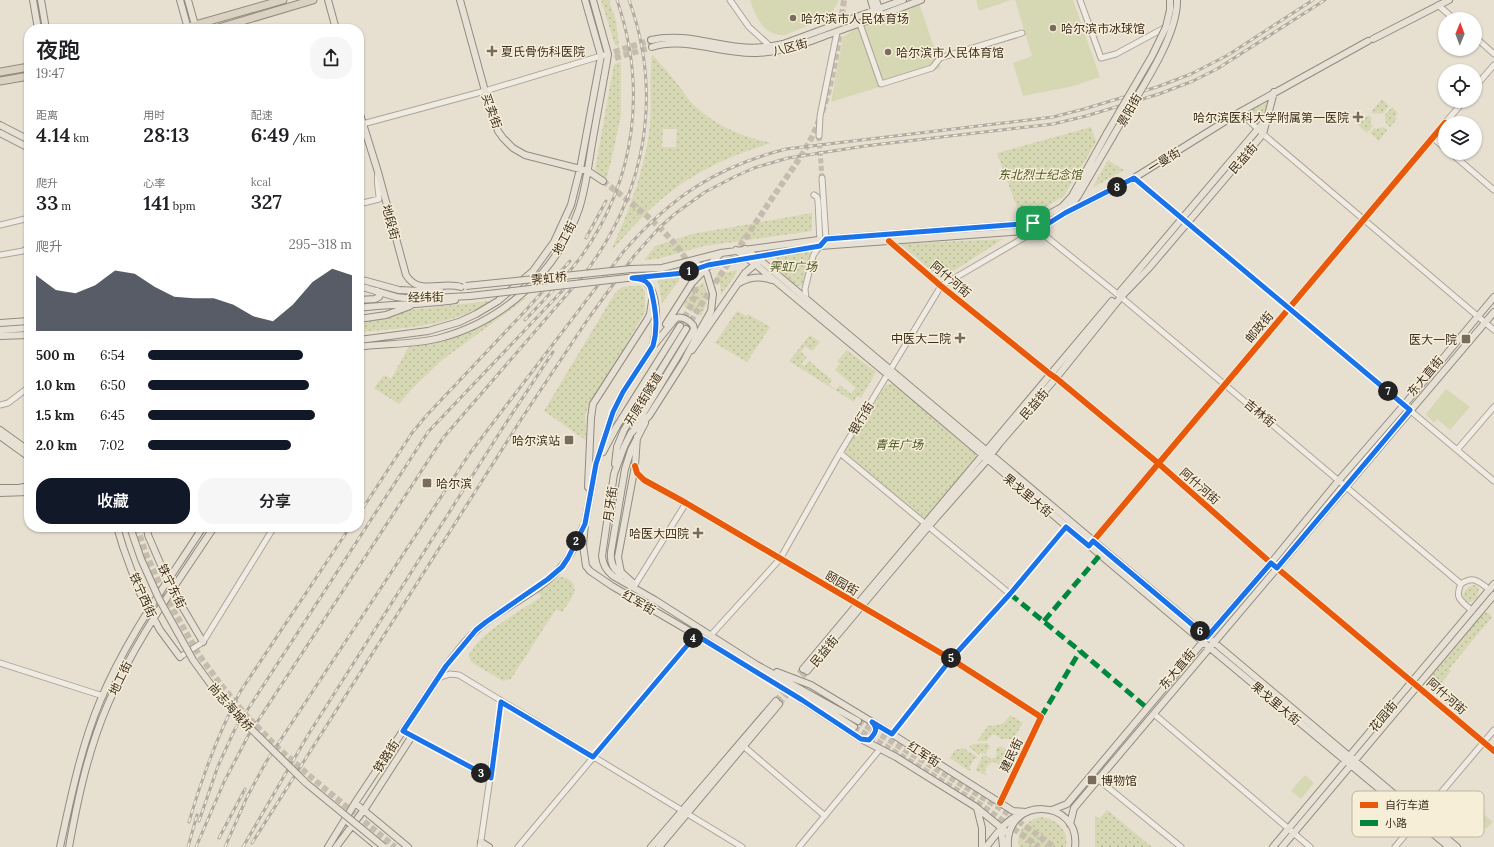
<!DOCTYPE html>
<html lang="zh">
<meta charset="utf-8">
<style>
:root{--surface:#fff;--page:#f6f6f6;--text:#202124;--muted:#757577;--accent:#111827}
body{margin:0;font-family:Lora,"Noto Sans SC",serif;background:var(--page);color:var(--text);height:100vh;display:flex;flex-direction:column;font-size:15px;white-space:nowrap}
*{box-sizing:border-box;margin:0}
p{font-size:13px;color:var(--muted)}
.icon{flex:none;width:22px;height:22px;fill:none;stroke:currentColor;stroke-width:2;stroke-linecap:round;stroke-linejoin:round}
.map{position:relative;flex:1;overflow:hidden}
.details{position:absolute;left:24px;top:24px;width:340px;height:508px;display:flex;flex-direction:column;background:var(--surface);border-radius:16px;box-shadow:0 1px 3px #0004}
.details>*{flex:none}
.needle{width:26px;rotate:1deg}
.buttons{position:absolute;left:1438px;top:12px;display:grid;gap:8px}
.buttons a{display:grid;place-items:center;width:44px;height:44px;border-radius:50%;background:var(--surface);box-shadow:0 1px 3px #0004;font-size:20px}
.pin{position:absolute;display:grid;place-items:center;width:34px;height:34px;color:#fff;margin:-17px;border-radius:8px;box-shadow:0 2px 6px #0006}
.km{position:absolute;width:20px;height:20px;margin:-10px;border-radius:50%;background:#222;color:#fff;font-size:11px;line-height:20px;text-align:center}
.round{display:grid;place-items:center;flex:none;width:42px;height:42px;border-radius:16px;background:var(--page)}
.head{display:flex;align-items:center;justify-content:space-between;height:68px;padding:0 12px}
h1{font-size:22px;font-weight:600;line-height:30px}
.metrics{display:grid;grid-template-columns:repeat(3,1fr);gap:6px;height:68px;padding:4px 12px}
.metrics div{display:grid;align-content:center}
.metrics b{font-size:20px;font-weight:600}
.metrics small{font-size:11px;font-weight:400}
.metrics p{font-size:11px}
.chart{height:112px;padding:8px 12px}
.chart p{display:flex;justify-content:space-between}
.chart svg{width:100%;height:72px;margin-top:4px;fill:var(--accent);opacity:.7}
.action{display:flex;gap:8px;margin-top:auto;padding:8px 12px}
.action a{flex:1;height:46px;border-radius:16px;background:var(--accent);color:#fff;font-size:16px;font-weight:600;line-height:46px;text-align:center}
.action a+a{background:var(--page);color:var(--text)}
ul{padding:0 12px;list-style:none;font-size:13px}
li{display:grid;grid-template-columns:64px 48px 1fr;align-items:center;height:30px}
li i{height:10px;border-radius:5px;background:var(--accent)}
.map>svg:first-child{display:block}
</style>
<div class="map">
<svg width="1494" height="847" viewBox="0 0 1494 847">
<defs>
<pattern id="grass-dots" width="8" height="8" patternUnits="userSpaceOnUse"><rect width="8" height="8" fill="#d6d7b3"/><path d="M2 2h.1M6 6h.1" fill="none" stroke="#b9b99a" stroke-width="1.8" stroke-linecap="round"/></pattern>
</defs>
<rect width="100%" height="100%" fill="#e7e0d1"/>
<path fill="url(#grass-dots)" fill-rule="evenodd" d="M 601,0 L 609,0 L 616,21 L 619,46 L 615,45 Z
M 652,54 C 660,64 668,72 676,82 C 681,88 685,96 691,102 C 713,125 740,136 771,143 C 735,154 699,169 669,193 C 647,210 629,231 611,251 C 629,210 645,171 650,125 C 652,102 649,78 652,54 ZM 663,129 L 677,129 L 676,147 L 662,147 Z
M 621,62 L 621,115 L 611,162 L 606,179 L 595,170 L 614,64 Z
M 1382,99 L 1389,106 L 1382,114 L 1376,113 L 1374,114 L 1371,112 Z
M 1265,100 L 1267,102 L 1262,122 L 1260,122 L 1252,111 L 1254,107 Z
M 1392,107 L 1398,113 L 1395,117 L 1397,119 L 1390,127 L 1386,124 L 1385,115 Z
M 1368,115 L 1372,118 L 1370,123 L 1373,126 L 1367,133 L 1358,125 Z
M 1091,127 L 1096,142 L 1064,196 L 1022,221 L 997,153 Z
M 1383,127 L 1387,130 L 1379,141 L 1370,133 L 1374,128 L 1377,129 Z
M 1108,160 L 1124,170 L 1092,188 Z
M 812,213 L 812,231 L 704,246 L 657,259 L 644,260 L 655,246 L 692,234 Z
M 1003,239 L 941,279 L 900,244 Z
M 806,250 L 809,251 L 810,254 L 803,283 L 801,286 L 797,286 C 788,278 775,271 777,257 L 781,254 Z
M 737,270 L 736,274 L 721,295 L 720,284 L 716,275 Z
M 677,278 L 679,279 L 679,281 L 662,303 L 658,280 Z
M 703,282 C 709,292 707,306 701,316 L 683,306 L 692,291 Z
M 632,286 L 641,286 L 645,292 L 645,312 L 608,375 L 594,396 L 585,415 L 587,441 L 544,411 L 615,293 L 622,287 Z
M 528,297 L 442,360 L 413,388 L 399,404 L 374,388 L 384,375 L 391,379 L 409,346 C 439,341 472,333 498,316 C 507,310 515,304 524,298 Z
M 490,301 C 450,327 405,328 359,332 L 359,321 L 381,318 L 409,310 Z
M 737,311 L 746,316 L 748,314 L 770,327 L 747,362 L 715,343 Z
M 810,335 L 820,342 L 812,351 L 805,346 L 801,352 L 807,357 L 801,364 L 805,366 L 809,361 L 832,380 L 829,384 L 836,390 L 840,385 L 851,394 L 856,388 L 835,370 L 840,364 L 837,361 L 847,350 L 876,372 L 861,398 L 857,396 L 854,402 L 789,361 Z
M 894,383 L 975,454 L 977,458 L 927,517 L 922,518 L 844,452 L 886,385 Z
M 559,577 C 567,576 577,582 574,593 C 572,599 566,606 562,612 L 556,609 L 511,679 L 503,681 L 471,662 L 469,656 C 476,635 522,610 541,597 L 537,591 Z
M 1476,585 L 1479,589 L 1477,598 L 1471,602 L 1466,602 L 1463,597 C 1464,590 1468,585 1476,585 Z
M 1485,612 L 1490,614 L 1492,617 L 1449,669 L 1451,671 L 1436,690 L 1428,683 L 1428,678 L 1482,614 Z
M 1010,715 L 1023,723 L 1014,737 L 1016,739 L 1001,739 L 998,736 C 993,734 990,735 987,741 L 977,741 L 988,726 C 1001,725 1002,726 1010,715 Z
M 988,743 L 990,748 L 987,750 L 986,754 L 981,753 L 979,755 L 969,747 L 973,744 Z
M 1000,746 L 1010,752 L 1005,763 L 1010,768 L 1010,770 L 994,762 C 987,763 983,770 987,776 L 976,770 L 983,755 L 986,755 L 991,759 L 995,758 L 997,754 L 996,749 Z
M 963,748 L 978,757 L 975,758 L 969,768 L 971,769 L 969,771 L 950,758 L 955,750 Z
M 1107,810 L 1152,847 L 1095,847 L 1095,815 L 1099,819 Z
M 1041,817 C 1057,819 1069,830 1066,847 L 1019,847 C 1015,831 1027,820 1041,817 Z"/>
<path fill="#d6d7b3" d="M 750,0 L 839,0 L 830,17 L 785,35 C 763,36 756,17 750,0 Z
M 976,0 L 1011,0 L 979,11 Z
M 1015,0 L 1073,0 L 1100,77 L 1074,86 L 1023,96 L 1013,63 L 1032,56 Z
M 919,3 L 941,68 L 831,102 L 843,37 L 858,27 Z
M 1446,389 L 1470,407 L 1450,430 L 1437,419 L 1434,423 L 1426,414 Z
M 1305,775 L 1314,783 L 1301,799 L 1291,791 Z
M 1478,809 L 1493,822 L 1486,829 L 1471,817 Z"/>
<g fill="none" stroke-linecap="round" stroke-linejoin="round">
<path stroke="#c5bcae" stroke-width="5" stroke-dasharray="5 2.5" stroke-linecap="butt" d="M 819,136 L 822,178"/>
<path stroke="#c5bcae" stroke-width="6" stroke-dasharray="6 3" stroke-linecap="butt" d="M 614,52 L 651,40
M 615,58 L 652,47
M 822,112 C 835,76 839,37 844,0
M 603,181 C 632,204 699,250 695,292 C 694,304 685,315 680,326
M 686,329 C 714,283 745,239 775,194 C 791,170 810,147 819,120
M 137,527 L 146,554 L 165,595 L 199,655 L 221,685 L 245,714 L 278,748 L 312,778 L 395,847
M 776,701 L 803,669
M 779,704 L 807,671
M 858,721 L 1003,810 L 1054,847
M 854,727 L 981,805 L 1039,847"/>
<g stroke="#ada599" stroke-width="7">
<path id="minor" d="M 730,0 L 749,27 L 771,47
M 1080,0 L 1101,58 L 1116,54 L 1166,27
M 1438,5 L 1454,19
M 860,24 L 881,84 L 932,68 L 940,58 L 1022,33
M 1475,37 L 1494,54
M 1475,87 L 1494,65
M 1240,112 L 1263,134 L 1494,330
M 1445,123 L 1464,101
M 359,125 L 485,91 L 604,55
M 819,136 L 820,116 L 837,32
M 1433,138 L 1445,148
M 1451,153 L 1494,190
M 1134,178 L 1494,481
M 814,195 L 817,197 L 818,201 L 820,243
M 359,204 L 379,199 C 379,189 376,182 378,173
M 1033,223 L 1038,230 L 1121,297 L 1461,584 C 1474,575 1479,582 1490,590
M 0,225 L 29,218
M 889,241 L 941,286 L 1050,374 L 1056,378 L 1158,463 L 1271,563 L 1494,751
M 0,255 L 23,251 L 29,247
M 806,299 L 805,289 L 813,256 L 816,251 L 826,239 L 822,178
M 0,405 L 8,403 L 29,387
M 1457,450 L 1494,407
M 840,453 L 1010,594
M 635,467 L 637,473 L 644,480 L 686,503 L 951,659 L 1041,717 L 1000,803
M 1091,543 L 1445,123
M 1461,584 C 1454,599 1462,601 1472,611
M 635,585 L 686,503
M 711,635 L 780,559 L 840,453 L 941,286 L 1037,230
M 180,657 L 203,642 L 274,527
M 0,663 L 103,696
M 438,678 L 450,674 L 459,675 L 742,847
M 1154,714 L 1310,847
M 403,731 L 491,778
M 892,734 L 951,659 L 1010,594 L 1066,527
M 741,744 L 825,816
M 1099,780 L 1181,847
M 480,847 L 501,702
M 518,847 L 696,635
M 799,847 L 880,749
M 1395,847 L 1494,730"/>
</g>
<g stroke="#928b80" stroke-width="8">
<path id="major" d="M 33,0 L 38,29
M 41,0 L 46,29
M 180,0 L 188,29
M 188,0 L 195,25 L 198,29
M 328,0 L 336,29
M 460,0 L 485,91 L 498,131 L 503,138 L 513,148 L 525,155 L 588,171 L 603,181
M 871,0 L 875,14
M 876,0 L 880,12
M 1373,39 L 1449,0
M 651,40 C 682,33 710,44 740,47 C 755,49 769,47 783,44 L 903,0
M 652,47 C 687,36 722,55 757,53 C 783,52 803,44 827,35 C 859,24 890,12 921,0
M 359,111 L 378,172 L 406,275 C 419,296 441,281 461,287
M 0,125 L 29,140
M 0,133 L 29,148
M 1066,212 L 1078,196 L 1112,138
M 745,249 L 760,260 L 1457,847
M 736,250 L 755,264 L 887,374 L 1203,642 L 1449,847
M 682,263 L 698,265 L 702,267 L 707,274 L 713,294 L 711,311 L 697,336 L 684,361 L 649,416 L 631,433 L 624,447 L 614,474 L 602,556 C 603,565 606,570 613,576 L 655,600 L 757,665 L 858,721
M 631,269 L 662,268 L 721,253 L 826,239 L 1033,223 L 1062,207 L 1072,196 L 1107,133
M 627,278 L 684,273 L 708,265 L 820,246 L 1038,230 L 1065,213 L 1134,178 L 1240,112 L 1368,41
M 638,278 C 661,283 657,329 653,346 L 623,392 L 613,413 L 596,464 L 585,524 L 583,545 L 586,566 L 590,571 L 612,586 L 696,635 L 755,671 L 805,696 L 854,727
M 359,279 L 399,290 L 421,291 L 440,289
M 739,283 C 749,277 761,276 772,280
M 359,286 L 396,297 L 413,299 L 470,296
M 1119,293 L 1263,123 L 1264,119
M 359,300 L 375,299 L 379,297 L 380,295 L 377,291
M 359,308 C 391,304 423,305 455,300
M 359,319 L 386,315 L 410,306
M 0,323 L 29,321
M 666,324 L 692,283 L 721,253
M 0,330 L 29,328
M 0,336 L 29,335
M 359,340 L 428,331 L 459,322 L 476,314 L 498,301 L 533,271 L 554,242 L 571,205 L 580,169 L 601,56 L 585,0
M 359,347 C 386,343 413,345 440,338 C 504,321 557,272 579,209 C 585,190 588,170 591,150 C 596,120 602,90 607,61 L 608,54 L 593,0
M 692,350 L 745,273 L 758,262
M 636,425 L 692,333 L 694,329 L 693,325 C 689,320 682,316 676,318 L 654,345
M 0,430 L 29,451
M 0,436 L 29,457
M 603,452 L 617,426 L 680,326
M 615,464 L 617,447 L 624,430 L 686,329
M 588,487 L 591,418 L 593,404 L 647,320 L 650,314 L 652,301
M 0,488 L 19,488 L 29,486
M 0,493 L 29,492
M 117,527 L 123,547 L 139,591 L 160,630 L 180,657
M 147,527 L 148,535 L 170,586 L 203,642
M 622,575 C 613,569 610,563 611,552 L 625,469 L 631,450 L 645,423
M 633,583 L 621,572 L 618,557 L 635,466 L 637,437
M 803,669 L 1112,301
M 807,671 L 929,526 L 987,460 L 999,444 L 1056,378 L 1121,297 L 1149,268 L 1263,134 L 1274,92
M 777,672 L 811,685 L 892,734 L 1013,811 L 1027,812
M 794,695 L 861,739 L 896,757 L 976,807 L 1009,834
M 862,739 L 866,741 L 871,739 L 876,729 L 874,723
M 355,803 L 408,847
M 977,808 L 982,828 L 982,847
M 1052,810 L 1067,804 L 1207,637 L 1271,563 L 1339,480 L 1404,405 L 1494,297
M 349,823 L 378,847
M 1070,824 L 1074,808 L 1494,312
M 1001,828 L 1003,847
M 481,842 L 489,847
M 60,847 C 71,797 81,746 101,699 C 127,637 167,583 203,527
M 69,847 C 78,798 88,750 108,704 C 135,640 176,585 214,527
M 328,847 L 355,803 L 446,666 C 458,651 470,634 485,623 C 509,604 541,591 561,567 C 571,556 577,541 583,527
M 336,847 L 366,807 L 412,736
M 651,847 L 776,701
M 659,847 L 779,704
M 986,847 C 996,835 1005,821 1020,814
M 1008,847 C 1004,795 1081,798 1075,847
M 1273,847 L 1494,584
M 1282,847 L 1494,595"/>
</g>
<g stroke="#928b80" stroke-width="9">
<path id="highway" d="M 181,29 L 283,0
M 215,29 L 313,0
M 0,72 L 29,67
M 0,81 L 29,76"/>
</g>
<use href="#minor" stroke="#efebe3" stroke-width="5"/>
<use href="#major" stroke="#e6e1d4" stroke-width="6"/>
<use href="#highway" stroke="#dad1c2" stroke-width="7"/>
<g stroke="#afaaa2" stroke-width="3">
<path id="rail" d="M 586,238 L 606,201
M 525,320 C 545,299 566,278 583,254 C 636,178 647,88 617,0
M 359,514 L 412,433 L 426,416 L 526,310 L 570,261
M 199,821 L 218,766 L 235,729 L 428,432 L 563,290
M 189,822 C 202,777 218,734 240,692 L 350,527
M 219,838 L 245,789
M 252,843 L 522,418 L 588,319 L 634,256 L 660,227 L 676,213 L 705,192 L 736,176 L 754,168 L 788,158 L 865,146 L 1053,124 L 1086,116 L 1159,94 L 1193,81 L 1217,69 L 1325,0
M 188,847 L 197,815
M 196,847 L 224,782 L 248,736 L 443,438 L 582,277 C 645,196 664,97 629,0
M 225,847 L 247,797 L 266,762 L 470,453 L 624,251 C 671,197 716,167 786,149 L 1053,117 L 1084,109 L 1157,87 L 1191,74 L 1228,55 L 1313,0
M 243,847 L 308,735 L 502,429 L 553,352"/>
</g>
<use href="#rail" stroke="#f7eed8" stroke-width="1.5" stroke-dasharray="4.5" stroke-linecap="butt"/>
<g stroke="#928b80" stroke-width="8" stroke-linecap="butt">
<path id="major-bridge" d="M 1107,133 L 1152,56 L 1166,27 L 1170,10 L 1170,0
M 1112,138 C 1132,102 1178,40 1177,0
M 466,286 L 631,269
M 470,296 L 627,278
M 130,527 L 141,559 L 159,599 L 193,660 L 214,689 L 239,717 L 306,783 L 384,847"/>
</g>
<use href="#major-bridge" stroke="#e6e1d4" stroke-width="6"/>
<path stroke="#00873e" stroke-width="5" stroke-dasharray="10 5" stroke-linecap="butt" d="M 1010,594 L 1080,651 L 1147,708
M 1044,621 L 1100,555
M 1041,717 L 1080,651"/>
<g stroke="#f7eed8" stroke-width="8">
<path id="cycleway" d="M 889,241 L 941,286 L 1050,374 L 1056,378 L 1158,463 L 1271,563 L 1494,751
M 635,466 L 637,473 L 644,480 L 686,503 L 951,659 L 1041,717 L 1000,803
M 1089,546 L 1445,123"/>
</g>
<use href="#cycleway" stroke="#e8590c" stroke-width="6"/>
</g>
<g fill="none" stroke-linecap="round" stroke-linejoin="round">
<g stroke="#fff" stroke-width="8">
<path id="route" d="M 1134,178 L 1410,410 L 1277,568 L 1271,563 L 1207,637 L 1093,541 L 1089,546 L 1066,527 L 1010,594 L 951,659 L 892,734 L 872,722 C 879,728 875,734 869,740 L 861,739 L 802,700 L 696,635 L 593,757 L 501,702 L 491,778 L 403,731 L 446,666 L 476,630 L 486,622 L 548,579 L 562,567 L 568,558 L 585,524 L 596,464 L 613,412 L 623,392 L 653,346 C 658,328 656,312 652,294 C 651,291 651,287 649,285 C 645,279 639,279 632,278 L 684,273 L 708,265 L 820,246 L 826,239 L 1033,223 L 1038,230 L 1065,213 Z"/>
</g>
<use href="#route" stroke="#1a73e8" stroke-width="5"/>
</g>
<g fill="#786c5e" stroke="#f7eed8" stroke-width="1.5">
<circle cx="793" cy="18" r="4"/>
<circle cx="1053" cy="28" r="4"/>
<path d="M490 45h4v4h4v4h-4v4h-4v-4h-4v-4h4z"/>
<circle cx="888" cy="52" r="4"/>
<path d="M1356 111h4v4h4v4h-4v4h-4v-4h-4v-4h4z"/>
<path d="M958 332h4v4h4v4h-4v4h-4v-4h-4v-4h4z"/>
<rect x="1461" y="334" width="10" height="10" rx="2"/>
<rect x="564" y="435" width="10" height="10" rx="2"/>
<rect x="422" y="478" width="10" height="10" rx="2"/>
<path d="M696 527h4v4h4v4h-4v4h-4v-4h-4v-4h4z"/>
<rect x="1087" y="775" width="10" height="10" rx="2"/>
</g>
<g text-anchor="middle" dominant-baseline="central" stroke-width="3" stroke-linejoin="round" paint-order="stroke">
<g font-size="12" fill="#3d2e20" stroke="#f7eed8" text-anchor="start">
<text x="801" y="18">哈尔滨市人民体育场</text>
<text x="1061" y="28">哈尔滨市冰球馆</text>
<text x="501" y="51">夏氏骨伤科医院</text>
<text x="896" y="52">哈尔滨市人民体育馆</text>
<text x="1349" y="117" text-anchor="end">哈尔滨医科大学附属第一医院</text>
<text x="951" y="338" text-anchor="end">中医大二院</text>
<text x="1457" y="339" text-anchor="end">医大一院</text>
<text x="560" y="440" text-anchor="end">哈尔滨站</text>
<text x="436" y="483">哈尔滨</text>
<text x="689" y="533" text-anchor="end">哈医大四院</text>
<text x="1101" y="780">博物馆</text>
</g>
<g font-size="12" fill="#3d2e20" stroke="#f7eed8">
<text transform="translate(790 47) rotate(-15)">八区街</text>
<text transform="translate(1129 110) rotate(-60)">景阳街</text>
<text transform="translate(492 111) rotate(70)">买卖街</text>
<text transform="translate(1243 158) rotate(-49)">民益街</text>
<text transform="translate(1164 160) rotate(-32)">一曼街</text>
<text transform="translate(391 222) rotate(75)">地段街</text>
<text transform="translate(564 238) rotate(-62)">地工街</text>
<text transform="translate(549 278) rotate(-6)">霁虹桥</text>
<text transform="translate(951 279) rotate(40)">阿什河街</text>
<text transform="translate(426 297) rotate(-1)">经纬街</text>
<text transform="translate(1259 327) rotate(-50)">邮政街</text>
<text transform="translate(1425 376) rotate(-50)">东大直街</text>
<text transform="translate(643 399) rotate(-58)">开原街隧道</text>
<text transform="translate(1034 404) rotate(-49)">民益街</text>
<text transform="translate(1260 413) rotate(40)">吉林街</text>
<text transform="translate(861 418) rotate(-59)">银行街</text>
<text transform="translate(1200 486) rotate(41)">阿什河街</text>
<text transform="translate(1028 495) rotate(40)">果戈里大街</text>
<text transform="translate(610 504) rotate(-82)">月牙街</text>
<text transform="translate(842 583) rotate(30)">颐园街</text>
<text transform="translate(172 586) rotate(64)">铁宁东街</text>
<text transform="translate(143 595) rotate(66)">铁宁西街</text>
<text transform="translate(639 602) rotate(30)">红军街</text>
<text transform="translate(824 651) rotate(-50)">民益街</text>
<text transform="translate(1177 669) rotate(-50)">东大直街</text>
<text transform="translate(120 678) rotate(-64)">地工街</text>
<text transform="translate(1447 696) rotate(41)">阿什河街</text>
<text transform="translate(1276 703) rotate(40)">果戈里大街</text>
<text transform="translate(231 707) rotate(48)">尚志海城桥</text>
<text transform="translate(1383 716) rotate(-50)">花园街</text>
<text transform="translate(924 754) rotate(33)">红军街</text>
<text transform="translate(1011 755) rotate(-64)">建民街</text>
<text transform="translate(386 756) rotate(-57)">铁路街</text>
</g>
<g font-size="12" font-style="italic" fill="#4d5a26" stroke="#f7eed8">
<text x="1040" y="174">东北烈士纪念馆</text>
<text x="793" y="266">霁虹广场</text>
<text x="899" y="444">青年广场</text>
</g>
</g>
<rect x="1352" y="791" width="132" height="46" rx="6" fill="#f7eed8" stroke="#bfb4a1" stroke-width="1"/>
<rect x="1360" y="802" width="18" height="6" fill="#e8590c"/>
<rect x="1360" y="820" width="18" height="6" fill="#00873e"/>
<g font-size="11" fill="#3d2e20">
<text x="1385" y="809">自行车道</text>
<text x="1385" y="827">小路</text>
</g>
</svg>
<div class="buttons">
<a><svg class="needle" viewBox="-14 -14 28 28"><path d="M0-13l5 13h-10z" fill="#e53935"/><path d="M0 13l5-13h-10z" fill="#757577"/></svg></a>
<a><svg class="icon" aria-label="locate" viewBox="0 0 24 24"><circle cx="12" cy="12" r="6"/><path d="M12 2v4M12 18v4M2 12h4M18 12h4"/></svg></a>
<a><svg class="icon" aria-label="layers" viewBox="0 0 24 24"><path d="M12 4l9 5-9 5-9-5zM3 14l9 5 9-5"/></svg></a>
</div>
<div class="pin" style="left:1033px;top:223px;background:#1e9e55"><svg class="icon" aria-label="arrive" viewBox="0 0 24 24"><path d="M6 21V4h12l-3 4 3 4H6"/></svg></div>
<b class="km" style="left:689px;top:271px">1</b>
<b class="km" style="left:576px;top:541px">2</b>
<b class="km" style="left:481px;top:773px">3</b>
<b class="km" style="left:693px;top:638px">4</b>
<b class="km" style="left:951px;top:658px">5</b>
<b class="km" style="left:1200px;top:631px">6</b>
<b class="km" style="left:1388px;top:391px">7</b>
<b class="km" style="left:1117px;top:187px">8</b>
<section class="details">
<div class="head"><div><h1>夜跑</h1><p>19:47</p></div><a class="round"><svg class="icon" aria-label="share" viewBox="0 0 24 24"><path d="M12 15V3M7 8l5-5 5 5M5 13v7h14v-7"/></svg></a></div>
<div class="metrics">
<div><p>距离</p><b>4.14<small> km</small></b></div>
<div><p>用时</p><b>28:13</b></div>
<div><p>配速</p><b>6:49<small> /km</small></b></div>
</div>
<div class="metrics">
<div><p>爬升</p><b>33<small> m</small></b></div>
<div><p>心率</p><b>141<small> bpm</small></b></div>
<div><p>kcal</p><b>327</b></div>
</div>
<div class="chart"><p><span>爬升</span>295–318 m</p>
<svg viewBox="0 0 160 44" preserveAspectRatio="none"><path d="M0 44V10L10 19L20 21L30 16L40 7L50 9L60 17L70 23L80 24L90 24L100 28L110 35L120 38L130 28L140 14L150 6L160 10V44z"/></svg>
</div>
<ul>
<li><b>500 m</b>6:54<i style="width:76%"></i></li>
<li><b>1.0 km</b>6:50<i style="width:79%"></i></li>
<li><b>1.5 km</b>6:45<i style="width:82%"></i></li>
<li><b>2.0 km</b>7:02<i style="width:70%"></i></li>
</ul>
<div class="action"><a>收藏</a><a>分享</a></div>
</section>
</div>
